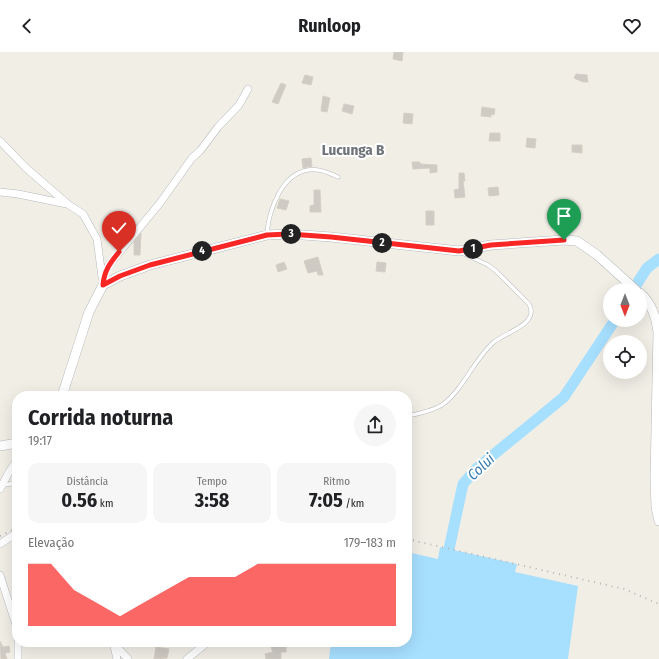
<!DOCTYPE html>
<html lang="pt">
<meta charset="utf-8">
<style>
:root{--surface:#fff;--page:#f6f6f6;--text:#202124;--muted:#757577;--accent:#f82725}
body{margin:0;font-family:"Fira Sans Condensed",sans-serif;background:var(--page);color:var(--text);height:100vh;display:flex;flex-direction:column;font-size:15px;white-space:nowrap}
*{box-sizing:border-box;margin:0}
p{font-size:13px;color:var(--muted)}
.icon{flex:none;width:22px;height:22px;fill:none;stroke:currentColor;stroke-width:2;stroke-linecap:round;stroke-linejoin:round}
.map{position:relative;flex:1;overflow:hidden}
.sheet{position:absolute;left:12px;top:339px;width:400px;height:256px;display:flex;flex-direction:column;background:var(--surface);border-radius:16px;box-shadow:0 4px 16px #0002}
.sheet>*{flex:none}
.needle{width:26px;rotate:180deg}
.tools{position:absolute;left:603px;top:231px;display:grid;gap:8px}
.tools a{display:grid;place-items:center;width:44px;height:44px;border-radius:50%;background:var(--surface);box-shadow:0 4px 16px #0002;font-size:20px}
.pin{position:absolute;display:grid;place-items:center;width:34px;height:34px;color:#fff;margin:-41px -17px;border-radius:50% 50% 50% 0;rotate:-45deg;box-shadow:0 0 4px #0007}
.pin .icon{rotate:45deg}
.km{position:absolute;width:20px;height:20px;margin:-10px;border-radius:50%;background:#222;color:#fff;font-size:11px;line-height:20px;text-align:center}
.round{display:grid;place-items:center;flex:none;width:42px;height:42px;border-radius:21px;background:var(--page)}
.summary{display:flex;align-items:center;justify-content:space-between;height:68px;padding:0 16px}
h1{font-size:22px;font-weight:700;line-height:30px}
.stats{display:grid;grid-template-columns:repeat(3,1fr);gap:6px;height:68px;padding:4px 16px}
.stats div{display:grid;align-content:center;border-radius:10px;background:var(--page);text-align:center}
.stats b{font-size:20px;font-weight:700}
.stats small{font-size:11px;font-weight:400}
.stats p{font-size:11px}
.chart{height:112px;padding:8px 16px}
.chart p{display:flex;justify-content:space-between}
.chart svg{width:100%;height:72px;margin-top:4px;fill:var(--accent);opacity:.7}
header{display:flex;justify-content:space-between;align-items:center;height:52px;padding:0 16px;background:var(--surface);font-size:18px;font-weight:700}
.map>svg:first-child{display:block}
</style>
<header><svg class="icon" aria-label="back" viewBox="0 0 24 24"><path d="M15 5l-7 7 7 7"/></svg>Runloop<svg class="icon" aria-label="heart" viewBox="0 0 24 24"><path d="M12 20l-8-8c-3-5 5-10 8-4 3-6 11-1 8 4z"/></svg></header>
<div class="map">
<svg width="659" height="607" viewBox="0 0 659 607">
<rect width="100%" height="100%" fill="#f1eee6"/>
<path fill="#a7dfff" d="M 440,495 L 517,512 L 515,520 L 578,534 L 568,607 L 329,607 L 331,590 L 407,590 L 407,500 L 438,507 Z"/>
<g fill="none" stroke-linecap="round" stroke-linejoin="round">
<path stroke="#a7dfff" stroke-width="11" d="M 633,238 L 647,216 L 659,207
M 449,512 L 449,497 L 463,432 L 476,417 L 564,345 L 615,268"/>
</g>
<path fill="#cecac4" stroke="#d6cfc3" d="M 394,0 L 403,0 L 402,9 L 393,7 Z
M 576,22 L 587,23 L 588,30 L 583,30 L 574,26 Z
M 305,23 L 313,25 L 311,33 L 302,31 Z
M 281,31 L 286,33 L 278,52 L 272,50 Z
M 323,44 L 330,46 L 327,60 L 321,59 Z
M 344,52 L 354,54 L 352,62 L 342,59 Z
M 482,55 L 495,57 L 494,63 L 491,62 L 491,65 L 481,64 Z
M 404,61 L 413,62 L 412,72 L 403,71 Z
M 490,81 L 500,81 L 500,89 L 489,89 Z
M 527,86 L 536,87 L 535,96 L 526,95 Z
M 572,93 L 582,93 L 582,101 L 572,100 Z
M 311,106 L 312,114 L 303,116 L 302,107 Z
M 412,110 L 420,110 L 420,112 L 437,113 L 437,120 L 430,121 L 430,116 L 413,117 Z
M 459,121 L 464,121 L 465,129 L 463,129 L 465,145 L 455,146 L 454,138 L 459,137 Z
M 498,135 L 499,143 L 489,144 L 488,136 Z
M 314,138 L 320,138 L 321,160 L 310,160 L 310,154 L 314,153 Z
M 280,147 L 289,149 L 286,158 L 277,156 Z
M 426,159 L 434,159 L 434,173 L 426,173 Z
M 141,181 L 140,203 L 134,203 L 134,190 Z
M 318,205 L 323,223 L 318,223 L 317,219 L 308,221 L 304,209 Z
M 284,210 L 287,217 L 278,220 L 276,213 Z
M 377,210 L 386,211 L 385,220 L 376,219 Z
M 0,589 L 3,595 L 9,594 L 10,600 L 5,601 L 7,607 L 1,607 Z
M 277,592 L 277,594 L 286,595 L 286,600 L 281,600 L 281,607 L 266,607 L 265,602 L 273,600 L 271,595 Z
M 156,595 L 169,597 L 167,606 L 154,607 Z"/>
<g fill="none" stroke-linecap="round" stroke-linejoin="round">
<g stroke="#b6b9bd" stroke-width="4.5">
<path id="service" d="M 267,181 C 269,159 281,122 308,118 C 318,116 329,121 338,125
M 407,364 C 418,362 432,359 442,353 C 464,337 474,307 494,290 C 506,280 540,272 529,252 L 496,219 L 488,213 L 462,201
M 3,433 L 17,431"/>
</g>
<g stroke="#b6b9bd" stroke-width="8">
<path id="minor" d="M 0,89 L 26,116 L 69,153 L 83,162 L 97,187 L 102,225
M 0,140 L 18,142 L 67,152
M 103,233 L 104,222 L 108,214 L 160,151 L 192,106 L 200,99 L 218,75 L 239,53 L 248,37
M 0,437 L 9,420 L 17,408
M 0,492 L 15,482 L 17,483
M 0,523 L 17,576
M 18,590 L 18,607
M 114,592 L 128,607
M 114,594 L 117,607
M 187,607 L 208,590"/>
</g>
<g stroke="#b6b9bd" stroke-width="10">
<path id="tertiary" d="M 640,241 C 652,252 656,265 658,280 L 655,426 L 656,455 L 659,469
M 62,344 L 89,260 L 103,233 L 120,224 L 150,213 L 267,183 L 289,182 L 331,185 L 459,199 L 491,193 L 564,188 L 577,189 L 597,203 L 636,238
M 0,394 L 17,391"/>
</g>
<use href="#service" stroke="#fff" stroke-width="3.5"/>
<use href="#minor" stroke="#fff" stroke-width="7"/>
<use href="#tertiary" stroke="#fff" stroke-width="9"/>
<path stroke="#b5b6b7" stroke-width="2" stroke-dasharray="1 5" stroke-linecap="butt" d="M 0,484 L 17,476
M 407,487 L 624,537 L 659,552"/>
</g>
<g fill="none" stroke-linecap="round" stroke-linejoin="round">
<g stroke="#fff" stroke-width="8">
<path id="route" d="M 119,200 C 110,211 104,219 103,233 L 120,224 L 150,213 L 267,183 L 289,182 L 331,185 L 459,199 L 491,193 L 564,188"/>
</g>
<use href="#route" stroke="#f82725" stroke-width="5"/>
</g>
<g text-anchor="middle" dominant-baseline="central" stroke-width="4" stroke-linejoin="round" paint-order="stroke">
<g font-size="15" font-weight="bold" fill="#6e7479" stroke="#fff">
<text x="353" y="98">Lucunga B</text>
</g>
<g font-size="15" font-style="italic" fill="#377bb2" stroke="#fff">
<text transform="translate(481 415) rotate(-43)">Colui</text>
</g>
</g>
</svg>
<div class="tools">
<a><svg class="needle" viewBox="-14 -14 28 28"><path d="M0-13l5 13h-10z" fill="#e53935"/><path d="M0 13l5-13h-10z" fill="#757577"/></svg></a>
<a><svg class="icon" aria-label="locate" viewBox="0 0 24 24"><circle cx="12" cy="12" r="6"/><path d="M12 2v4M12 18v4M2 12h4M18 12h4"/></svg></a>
</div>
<div class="pin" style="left:564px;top:188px;background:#1e9e55"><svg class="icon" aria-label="arrive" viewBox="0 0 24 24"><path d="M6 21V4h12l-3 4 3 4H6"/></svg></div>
<div class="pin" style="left:119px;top:200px;background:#d93025"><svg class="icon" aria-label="check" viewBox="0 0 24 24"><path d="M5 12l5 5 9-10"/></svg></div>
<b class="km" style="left:473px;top:197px">1</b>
<b class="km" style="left:382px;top:191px">2</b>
<b class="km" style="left:291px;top:182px">3</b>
<b class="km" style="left:202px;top:199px">4</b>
<section class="sheet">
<div class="summary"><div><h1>Corrida noturna</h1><p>19:17</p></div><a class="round"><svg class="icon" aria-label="share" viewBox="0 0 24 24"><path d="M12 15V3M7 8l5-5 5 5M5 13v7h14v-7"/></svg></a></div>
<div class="stats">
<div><p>Distância</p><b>0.56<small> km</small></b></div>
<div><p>Tempo</p><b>3:58</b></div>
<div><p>Ritmo</p><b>7:05<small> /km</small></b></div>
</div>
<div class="chart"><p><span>Elevação</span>179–183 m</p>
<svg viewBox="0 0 160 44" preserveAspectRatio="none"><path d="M0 44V6L10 6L20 22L30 30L40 38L50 30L60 22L70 14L80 14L90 14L100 6L110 6L120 6L130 6L140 6L150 6L160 6V44z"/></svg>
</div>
</section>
</div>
